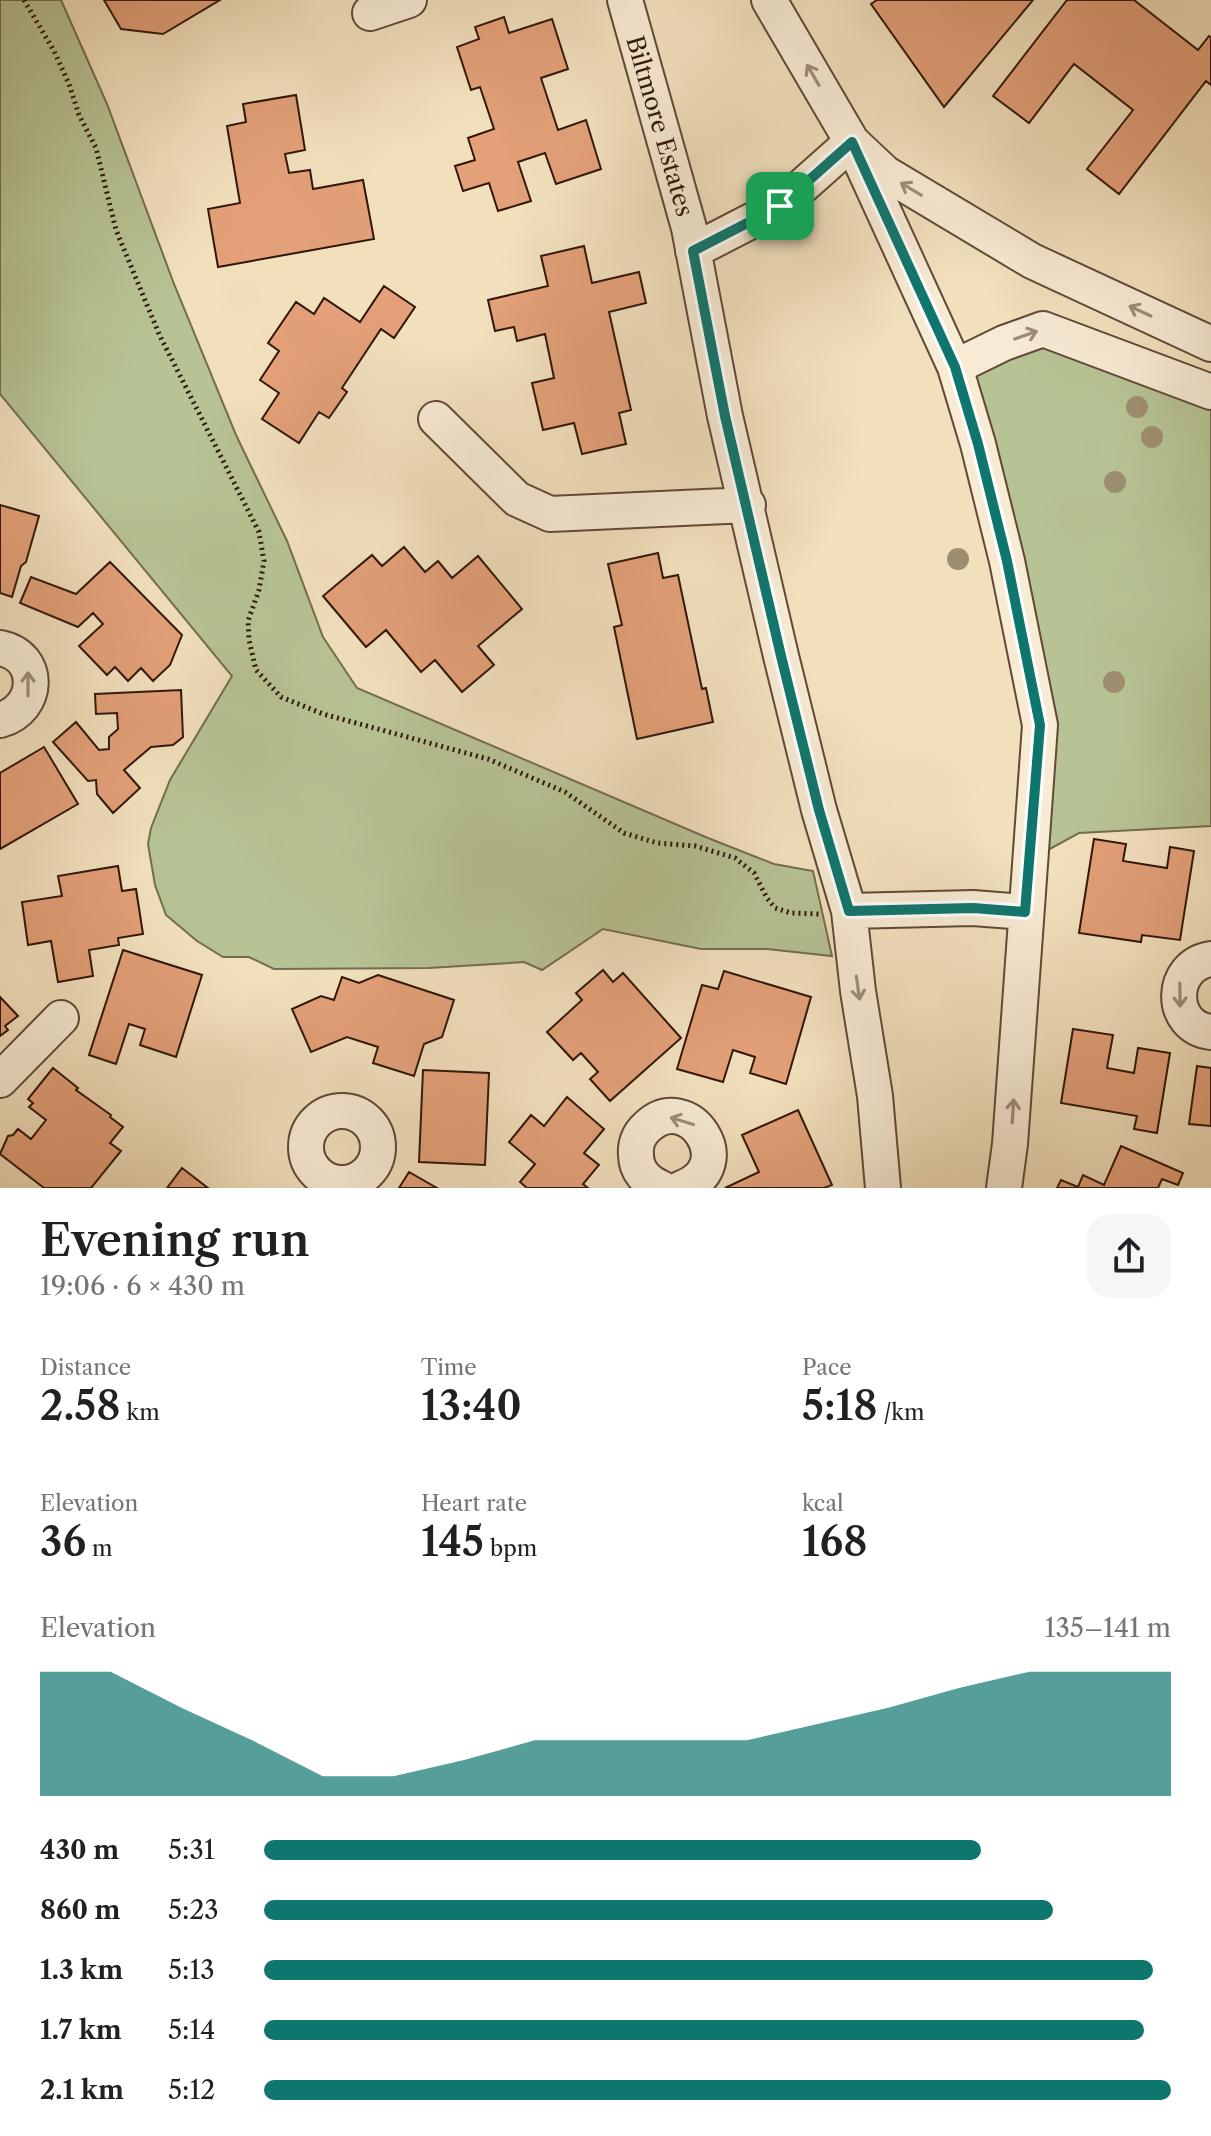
<!DOCTYPE html>
<meta charset="utf-8">
<style>
:root{--surface:#fff;--page:#f6f6f6;--text:#202124;--muted:#757577;--accent:#0f766e}
body{margin:0;font-family:"Libre Caslon Text",serif;background:var(--page);color:var(--text);height:100vh;display:flex;flex-direction:column;font-size:30px;white-space:nowrap}
*{box-sizing:border-box;margin:0}
p{font-size:26px;color:var(--muted)}
.icon{flex:none;width:44px;height:44px;fill:none;stroke:currentColor;stroke-width:2;stroke-linecap:round;stroke-linejoin:round}
.map{position:relative;height:1188px;overflow:hidden}
.details{display:flex;flex-direction:column;background:var(--surface);flex:1}
.details>*{flex:none}
.pin{position:absolute;display:grid;place-items:center;width:68px;height:68px;color:#fff;margin:-34px;border-radius:16px;box-shadow:0 4px 12px #0006}
.round{display:grid;place-items:center;flex:none;width:84px;height:84px;border-radius:24px;background:var(--page)}
.overview{display:flex;align-items:center;justify-content:space-between;height:136px;padding:0 40px}
h1{font-size:44px;font-weight:600;line-height:60px}
.metrics{display:grid;grid-template-columns:repeat(3,1fr);gap:12px;height:136px;padding:8px 40px}
.metrics div{display:grid;align-content:center}
.metrics b{font-size:40px;font-weight:600}
.metrics small{font-size:22px;font-weight:400}
.metrics p{font-size:22px}
.chart{height:224px;padding:16px 40px}
.chart p{display:flex;justify-content:space-between}
.chart svg{width:100%;height:144px;margin-top:8px;fill:var(--accent);opacity:.7}
ul{padding:0 40px;list-style:none;font-size:26px}
li{display:grid;grid-template-columns:128px 96px 1fr;align-items:center;height:60px}
li i{height:20px;border-radius:10px;background:var(--accent)}
.map>svg:first-child{display:block}
</style>
<div class="map">
<svg width="1211" height="1188" viewBox="0 0 1211 1188">
<rect width="100%" height="100%" fill="#f2e0bd"/>
<filter id="stains"><feTurbulence type="fractalNoise" baseFrequency=".0025" numOctaves="4"/><feColorMatrix values="0 0 0 0 .2 0 0 0 0 .09 0 0 0 0 .02 0 0 0 .5 -.17"/></filter>
<radialGradient id="worn" r=".72"><stop offset=".6" stop-color="#630" stop-opacity="0"/><stop offset="1" stop-color="#630" stop-opacity=".3"/></radialGradient>
<path fill="#b7c394" stroke="#746d4f" stroke-width="2" d="M 0,0 L 61,0 L 107,104 L 174,284 L 236,435 L 287,541 L 323,637 L 357,688 L 708,838 L 774,864 L 813,871 L 832,956 L 767,949 L 701,949 L 603,929 L 542,970 L 524,962 L 429,968 L 274,969 L 249,957 L 223,957 L 197,941 L 166,915 L 155,885 L 148,844 L 151,828 L 170,780 L 232,676 L 0,394 Z
M 1043,329 L 1211,379 L 1211,826 L 1079,833 L 1048,850 L 1048,724 L 1035,631 L 1006,485 L 955,367 Z"/>
<path fill="#e3a079" stroke="#31170a" stroke-width="2" d="M 104,0 L 220,0 L 163,34 L 121,29 Z
M 877,0 L 1033,0 L 944,107 L 871,4 Z
M 1067,0 L 1134,0 L 1198,50 L 1209,36 L 1211,37 L 1211,85 L 1206,81 L 1119,194 L 1087,169 L 1133,110 L 1074,64 L 1029,123 L 993,96 Z
M 504,17 L 509,33 L 552,19 L 568,69 L 541,78 L 558,130 L 586,120 L 601,169 L 556,184 L 545,153 L 518,162 L 531,201 L 498,211 L 489,183 L 463,191 L 455,166 L 475,160 L 468,138 L 494,129 L 480,87 L 471,90 L 457,47 L 479,39 L 475,27 Z
M 296,95 L 305,150 L 285,154 L 289,173 L 310,170 L 313,189 L 363,180 L 374,239 L 218,267 L 208,209 L 240,203 L 227,126 L 246,122 L 243,104 Z
M 584,246 L 592,283 L 639,272 L 646,303 L 609,312 L 631,410 L 619,413 L 626,444 L 582,454 L 574,423 L 543,430 L 532,383 L 554,378 L 545,334 L 517,341 L 514,327 L 495,331 L 488,300 L 548,286 L 541,256 Z
M 384,286 L 415,307 L 394,338 L 381,329 L 342,388 L 347,392 L 329,418 L 319,412 L 299,443 L 262,419 L 279,393 L 260,380 L 279,351 L 268,343 L 296,302 L 314,314 L 324,298 L 360,322 Z
M 0,505 L 39,516 L 26,562 L 21,566 L 12,597 L 0,593 Z
M 404,547 L 425,572 L 438,561 L 452,578 L 478,556 L 522,609 L 478,646 L 494,665 L 462,692 L 435,660 L 421,672 L 386,630 L 366,647 L 323,596 L 372,555 L 382,566 Z
M 658,553 L 663,578 L 678,575 L 702,689 L 706,688 L 713,722 L 637,739 L 614,627 L 622,625 L 608,564 Z
M 110,562 L 182,635 L 170,665 L 153,681 L 141,668 L 128,681 L 115,667 L 107,675 L 79,646 L 103,624 L 93,613 L 78,627 L 20,603 L 31,577 L 76,594 Z
M 181,690 L 183,737 L 173,745 L 151,747 L 124,770 L 140,788 L 113,813 L 97,794 L 96,780 L 88,781 L 53,742 L 76,722 L 99,750 L 109,749 L 109,737 L 118,729 L 117,713 L 96,714 L 95,694 Z
M 44,747 L 78,804 L 0,849 L 0,773 Z
M 1094,839 L 1126,844 L 1123,861 L 1167,868 L 1170,847 L 1194,851 L 1180,940 L 1142,935 L 1141,942 L 1079,933 Z
M 118,866 L 122,891 L 136,889 L 143,934 L 118,938 L 119,945 L 89,950 L 93,976 L 58,982 L 51,941 L 28,945 L 22,902 L 62,896 L 58,876 Z
M 123,950 L 202,975 L 176,1057 L 140,1045 L 145,1029 L 129,1024 L 116,1064 L 89,1055 Z
M 603,970 L 613,982 L 623,973 L 681,1038 L 610,1101 L 590,1079 L 598,1072 L 581,1053 L 573,1060 L 547,1032 L 582,1000 L 576,993 Z
M 724,971 L 811,997 L 786,1084 L 750,1073 L 755,1057 L 733,1050 L 723,1082 L 677,1069 L 702,985 L 718,989 Z
M 378,975 L 454,1000 L 442,1037 L 424,1044 L 414,1076 L 373,1063 L 378,1047 L 347,1037 L 311,1052 L 292,1009 L 321,996 L 334,1000 L 342,977 L 359,983 Z
M 0,997 L 18,1016 L 5,1026 L 8,1030 L 0,1036 Z
M 1073,1029 L 1113,1035 L 1107,1068 L 1134,1073 L 1138,1048 L 1170,1053 L 1157,1133 L 1134,1129 L 1137,1116 L 1061,1103 Z
M 1197,1066 L 1211,1068 L 1211,1126 L 1189,1124 Z
M 53,1068 L 78,1088 L 76,1090 L 111,1115 L 110,1117 L 123,1127 L 110,1143 L 121,1151 L 91,1188 L 44,1188 L 0,1154 L 8,1136 L 13,1135 L 18,1129 L 31,1139 L 46,1120 L 29,1107 L 33,1103 L 28,1099 Z
M 423,1070 L 489,1073 L 485,1165 L 419,1162 Z
M 567,1097 L 604,1129 L 584,1153 L 599,1165 L 583,1184 L 588,1188 L 527,1188 L 520,1182 L 535,1164 L 509,1142 L 531,1115 L 544,1126 Z
M 798,1110 L 832,1185 L 824,1188 L 725,1188 L 759,1172 L 742,1135 Z
M 1121,1146 L 1183,1173 L 1178,1185 L 1162,1179 L 1158,1188 L 1057,1188 L 1061,1180 L 1078,1187 L 1083,1175 L 1104,1185 Z
M 182,1168 L 208,1188 L 167,1188 Z
M 409,1172 L 437,1188 L 399,1188 Z"/>
<g fill="none" stroke-linecap="round" stroke-linejoin="round">
<g stroke="#614937" stroke-width="38">
<path id="minor" d="M 625,0 L 689,228 L 725,416 L 781,656 L 819,810 L 849,911 L 858,991 L 875,1096 L 883,1188
M 769,0 L 852,142 L 885,173 L 1032,261 L 1211,344
M 370,13 L 409,0
M 852,142 L 955,367 L 978,444 L 1007,561 L 1040,725 L 1010,1144 L 1004,1188
M 693,251 L 780,206 L 852,142
M 955,367 L 1004,343 L 1043,329 L 1211,392
M 436,419 L 517,499 L 550,514 L 748,505
M 0,648 C 42,656 40,709 0,720
M 849,911 L 973,908 L 1025,912
M 1211,959 C 1169,965 1168,1027 1211,1032
M 0,1080 L 61,1018
M306 1147a36 36 0 1 1 72 0a36 36 0 1 1-72 0Z
M 661,1188 C 647,1182 636,1171 636,1155 C 635,1144 639,1134 647,1127 C 688,1087 742,1166 682,1188"/>
</g>
<path stroke="#31170a" stroke-width="5" stroke-dasharray="2 4" stroke-linecap="butt" d="M 24,0 L 54,51 L 69,84 L 79,115 L 96,148 L 116,230 L 159,334 L 259,532 L 264,561 L 259,590 L 248,621 L 249,640 L 256,670 L 281,697 L 323,714 L 488,759 L 565,792 L 624,833 L 657,843 L 695,846 L 735,858 L 754,873 L 767,898 L 775,908 L 791,913 L 819,914"/>
<use href="#minor" stroke="#f7ebd4" stroke-width="34"/>
</g>
<g fill="#9e8e71">
<circle cx="1137" cy="407" r="11"/>
<circle cx="1152" cy="437" r="11"/>
<circle cx="1115" cy="482" r="11"/>
<circle cx="958" cy="559" r="11"/>
<circle cx="1114" cy="682" r="11"/>
</g>
<defs><path id="oneway-shaft" d="M-6 0H5M1.5-3L5.5 0L1.5 3" fill="none" stroke-width="1.6" stroke-linecap="round" stroke-linejoin="round" transform="scale(2)"/></defs>
<g stroke="#9e8c79">
<use href="#oneway-shaft" transform="translate(813 75) rotate(-120)"/>
<use href="#oneway-shaft" transform="translate(911 189) rotate(-149)"/>
<use href="#oneway-shaft" transform="translate(1140 311) rotate(-155)"/>
<use href="#oneway-shaft" transform="translate(1026 335) rotate(-19)"/>
<use href="#oneway-shaft" transform="translate(28 684) rotate(-90)"/>
<use href="#oneway-shaft" transform="translate(858 988) rotate(82)"/>
<use href="#oneway-shaft" transform="translate(1180 995) rotate(89)"/>
<use href="#oneway-shaft" transform="translate(1013 1111) rotate(-86)"/>
<use href="#oneway-shaft" transform="translate(682 1121) rotate(-163)"/>
</g>
<g fill="none" stroke-linecap="round" stroke-linejoin="round">
<g stroke="#fff" stroke-width="16">
<path id="route" d="M 852,142 L 955,367 L 978,444 L 1007,561 L 1040,725 L 1025,912 L 973,908 L 849,911 L 819,810 L 781,656 L 725,416 L 693,251 L 780,206 Z"/>
</g>
<use href="#route" stroke="#0f766e" stroke-width="10"/>
</g>
<g text-anchor="middle" dominant-baseline="central" stroke-width="6" stroke-linejoin="round" paint-order="stroke">
<g font-size="24" fill="#31170a" stroke="#f7ebd4">
<text transform="translate(660 126) rotate(74)">Biltmore Estates</text>
</g>
</g>
<rect width="100%" height="100%" filter="url(#stains)"/>
<rect width="100%" height="100%" fill="url(#worn)"/>
</svg>
<div class="pin" style="left:780px;top:206px;background:#1e9e55"><svg class="icon" aria-label="arrive" viewBox="0 0 24 24"><path d="M6 21V4h12l-3 4 3 4H6"/></svg></div>
</div>
<section class="details">
<div class="overview"><div><h1>Evening run</h1><p>19:06 · 6 × 430 m</p></div><a class="round"><svg class="icon" aria-label="share" viewBox="0 0 24 24"><path d="M12 15V3M7 8l5-5 5 5M5 13v7h14v-7"/></svg></a></div>
<div class="metrics">
<div><p>Distance</p><b>2.58<small> km</small></b></div>
<div><p>Time</p><b>13:40</b></div>
<div><p>Pace</p><b>5:18<small> /km</small></b></div>
</div>
<div class="metrics">
<div><p>Elevation</p><b>36<small> m</small></b></div>
<div><p>Heart rate</p><b>145<small> bpm</small></b></div>
<div><p>kcal</p><b>168</b></div>
</div>
<div class="chart"><p><span>Elevation</span>135–141 m</p>
<svg viewBox="0 0 160 44" preserveAspectRatio="none"><path d="M0 44V6L10 6L20 17L30 27L40 38L50 38L60 33L70 27L80 27L90 27L100 27L110 22L120 17L130 11L140 6L150 6L160 6V44z"/></svg>
</div>
<ul>
<li><b>430 m</b>5:31<i style="width:79%"></i></li>
<li><b>860 m</b>5:23<i style="width:87%"></i></li>
<li><b>1.3 km</b>5:13<i style="width:98%"></i></li>
<li><b>1.7 km</b>5:14<i style="width:97%"></i></li>
<li><b>2.1 km</b>5:12<i style="width:100%"></i></li>
</ul>
</section>
